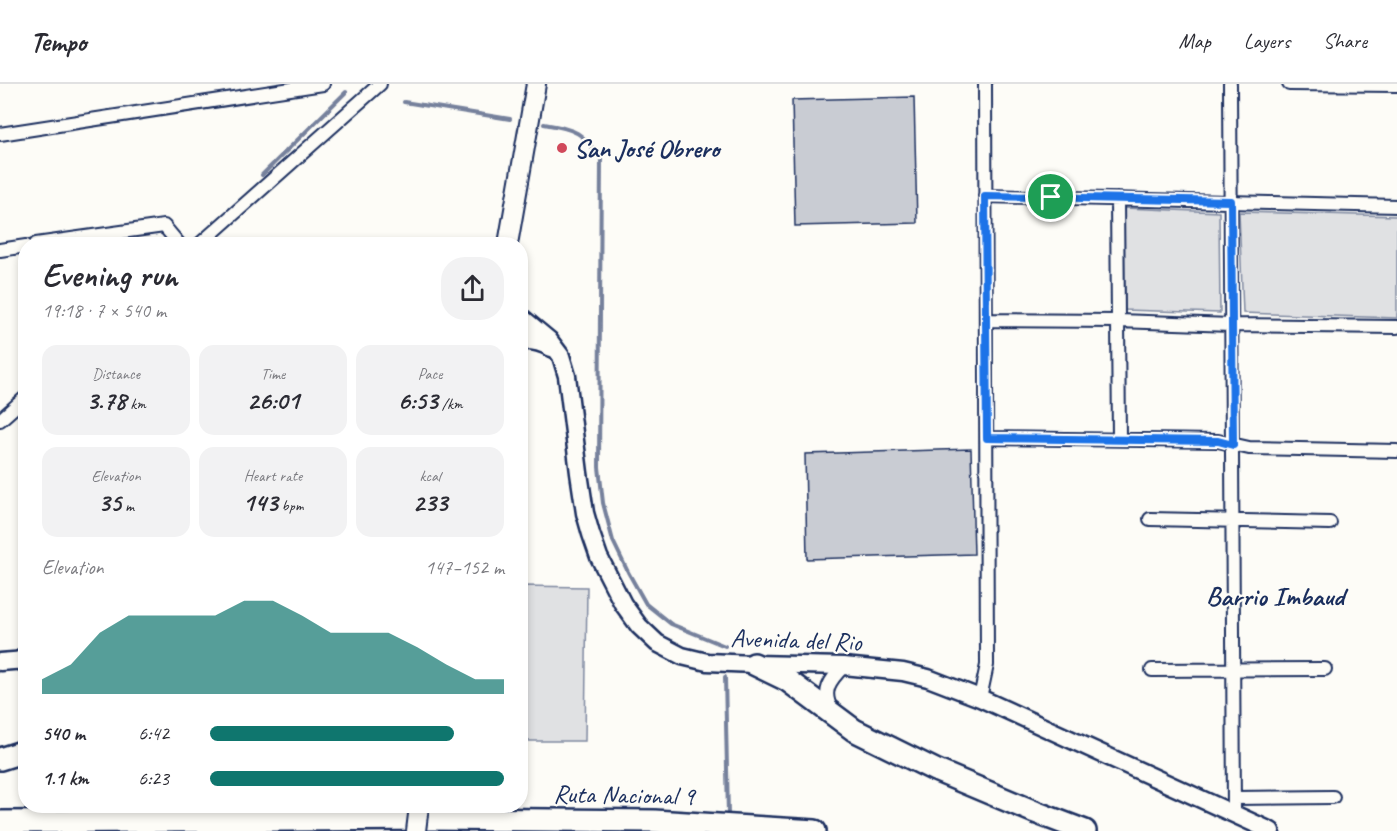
<!DOCTYPE html>
<meta charset="utf-8">
<style>
:root{--surface:#fff;--page:#f2f2f3;--text:#2b2b33;--muted:#7c7c81;--line:#e1e1e2;--accent:#0f766e}
body{margin:0;font-family:Caveat,sans-serif;background:var(--page);color:var(--text);height:100vh;display:flex;flex-direction:column;font-size:22px;white-space:nowrap}
*{box-sizing:border-box;margin:0}
p{font-size:20px;color:var(--muted)}
.icon{flex:none;width:33px;height:33px;fill:none;stroke:currentColor;stroke-width:2;stroke-linecap:round;stroke-linejoin:round}
.map{position:relative;flex:1;overflow:hidden}
.drawer{position:absolute;left:18px;top:153px;width:510px;height:576px;display:flex;flex-direction:column;background:var(--surface);border-radius:24px;box-shadow:0 3px 9px #0003}
.drawer>*{flex:none}
.pin{position:absolute;display:grid;place-items:center;width:51px;height:51px;color:#fff;margin:-26px;border:3px solid #fff;border-radius:50%;box-shadow:0 2px 6px #0007}
.round{display:grid;place-items:center;flex:none;width:63px;height:63px;border-radius:24px;background:var(--page)}
.headline{display:flex;align-items:center;justify-content:space-between;height:102px;padding:0 24px}
h1{font-size:33px;font-weight:700;line-height:45px}
.figures{display:grid;grid-template-columns:repeat(3,1fr);gap:9px;height:102px;padding:6px 24px}
.figures div{display:grid;align-content:center;border-radius:15px;background:var(--page);text-align:center}
.figures b{font-size:26px;font-weight:700}
.figures small{font-size:16px;font-weight:400}
.figures p{font-size:16px}
.chart{height:168px;padding:12px 24px}
.chart p{display:flex;justify-content:space-between}
.chart svg{width:100%;height:108px;margin-top:6px;fill:var(--accent);opacity:.7}
ul{padding:0 24px;list-style:none;font-size:20px}
li{display:grid;grid-template-columns:96px 72px 1fr;align-items:center;height:45px}
li i{height:15px;border-radius:8px;background:var(--accent)}
header{display:flex;align-items:center;gap:36px;box-sizing:border-box;height:84px;padding:0 30px;background:var(--surface);border-bottom:2px solid var(--line)}
header strong{font-size:28px}
nav{display:flex;gap:33px;margin-inline-start:auto;font-size:21px}
.map>svg:first-child{display:block}
</style>
<header>
<strong>Tempo</strong>
<nav><a>Map</a><a>Layers</a><a>Share</a></nav>
</header>
<div class="map">
<svg width="1397" height="747" viewBox="0 0 1397 747">
<rect width="100%" height="100%" fill="#fdfcf7"/>
<filter id="ink" filterUnits="userSpaceOnUse"><feTurbulence type="fractalNoise" baseFrequency=".0167" numOctaves="2"/><feDisplacementMap in="SourceGraphic" scale="12" xChannelSelector="R" yChannelSelector="G"/><feConvolveMatrix kernelMatrix="1 2 1 2 8 2 1 2 1" color-interpolation-filters="sRGB"/></filter>
<g filter="url(#ink)">
<path fill="#e0e1e3" stroke="#7e88a0" stroke-width="1.5" d="M 1124,124 L 1219,128 L 1220,229 L 1125,226 Z
M 1239,128 L 1397,132 L 1397,234 L 1243,229 Z
M 521,502 L 587,503 L 585,657 L 521,657 Z"/>
<g fill="none" stroke-linecap="round" stroke-linejoin="round">
<path stroke="#76819c" stroke-width="4" d="M 404,18 L 510,35
M 544,40 C 577,46 581,47 601,75 L 599,383 L 603,419 L 613,457 L 628,488 L 646,520 L 671,540 L 725,562
M 262,91 L 346,8
M 725,593 L 728,731"/>
</g>
<path fill="#c9ccd3" stroke="#1b2f5e" stroke-width="1.5" d="M 914,13 L 917,139 L 795,142 L 792,16 Z
M 971,365 L 974,470 L 807,475 L 805,370 Z"/>
<g fill="none" stroke-linecap="round" stroke-linejoin="round">
<g stroke="#1b2f5e" stroke-width="16">
<path id="street" d="M 1230,0 L 1234,730
M 1289,0 L 1397,1
M 0,50 L 323,0
M 985,112 L 1397,122
M 1117,115 L 1119,355
M 36,160 L 164,142 L 179,160
M 200,160 L 380,0
M 0,166 L 26,162
M 987,236 L 1119,237 L 1231,241 L 1397,243
M 0,336 L 26,313
M 987,354 L 1218,357 L 1249,364 L 1397,367
M 1150,435 L 1330,439
M 1152,586 L 1325,585
M 980,614 L 987,581 L 985,0
M 832,626 C 821,607 830,596 844,582
M 1234,714 L 1333,713"/>
</g>
<g stroke="#1b2f5e" stroke-width="21">
<path id="secondary" d="M 520,232 L 549,256 L 561,272 L 567,292 L 579,389 L 585,429 L 591,450 L 599,473 L 623,520 L 639,542 L 657,559 L 682,572 L 707,578 L 754,580 L 844,582 L 903,588 L 928,594 L 980,614 L 1271,747
M 520,257 C 532,256 541,258 551,264
M 0,578 L 26,576"/>
</g>
<g stroke="#1b2f5e" stroke-width="22">
<path id="primary" d="M 508,160 L 536,0"/>
</g>
<g stroke="#1b2f5e" stroke-width="26">
<path id="highway" d="M 24,576 L 26,577
M 754,580 L 787,596 L 854,646 L 935,686 L 1035,728 L 1085,747
M 0,675 L 19,669 L 26,665
M 0,738 L 433,735 L 654,737 L 815,747"/>
</g>
<use href="#street" stroke="#fdfcf7" stroke-width="12"/>
<use href="#secondary" stroke="#fdfcf7" stroke-width="16"/>
<use href="#primary" stroke="#fdfcf7" stroke-width="18"/>
<use href="#highway" stroke="#fdfcf7" stroke-width="21"/>
<g stroke="#1b2f5e" stroke-width="22" stroke-linecap="butt">
<path id="primary-bridge" d="M 416,747 L 419,722"/>
</g>
<use href="#primary-bridge" stroke="#fdfcf7" stroke-width="18"/>
</g>
</g>
<g fill="none" stroke-linecap="round" stroke-linejoin="round" filter="url(#ink)">
<g stroke="#fff" stroke-width="12">
<path id="route" d="M 985,112 L 1231,117 L 1233,361 L 1218,357 L 987,354 Z"/>
</g>
<use href="#route" stroke="#1a73e8" stroke-width="8"/>
</g>
<circle fill="#d1495b" stroke="#fdfcf7" stroke-width="2" cx="562" cy="64" r="6"/>
<g text-anchor="middle" dominant-baseline="central" stroke-width="4.5" stroke-linejoin="round" paint-order="stroke">
<g font-size="26" font-weight="bold" fill="#1b2f5e" stroke="#fdfcf7" text-anchor="start">
<text x="574" y="64">San José Obrero</text>
</g>
<g font-size="26" fill="#1b2f5e" stroke="#fdfcf7">
<text transform="translate(796 556) rotate(2)">Avenida del Rio</text>
<text transform="translate(624 711) rotate(1)">Ruta Nacional 9</text>
</g>
<g font-size="27" font-weight="bold" fill="#1b2f5e" stroke="#fdfcf7">
<text x="1275" y="512">Barrio Imbaud</text>
</g>
</g>
</svg>
<div class="pin" style="left:1051px;top:113px;background:#1e9e55"><svg class="icon" aria-label="arrive" viewBox="0 0 24 24"><path d="M6 21V4h12l-3 4 3 4H6"/></svg></div>
<section class="drawer">
<div class="headline"><div><h1>Evening run</h1><p>19:18 · 7 × 540 m</p></div><a class="round"><svg class="icon" aria-label="share" viewBox="0 0 24 24"><path d="M12 15V3M7 8l5-5 5 5M5 13v7h14v-7"/></svg></a></div>
<div class="figures">
<div><p>Distance</p><b>3.78<small> km</small></b></div>
<div><p>Time</p><b>26:01</b></div>
<div><p>Pace</p><b>6:53<small> /km</small></b></div>
</div>
<div class="figures">
<div><p>Elevation</p><b>35<small> m</small></b></div>
<div><p>Heart rate</p><b>143<small> bpm</small></b></div>
<div><p>kcal</p><b>233</b></div>
</div>
<div class="chart"><p><span>Elevation</span>147–152 m</p>
<svg viewBox="0 0 160 44" preserveAspectRatio="none"><path d="M0 44V38L10 32L20 19L30 12L40 12L50 12L60 12L70 6L80 6L90 12L100 19L110 19L120 19L130 25L140 32L150 38L160 38V44z"/></svg>
</div>
<ul>
<li><b>540 m</b>6:42<i style="width:83%"></i></li>
<li><b>1.1 km</b>6:23<i style="width:100%"></i></li>
</ul>
</section>
</div>
